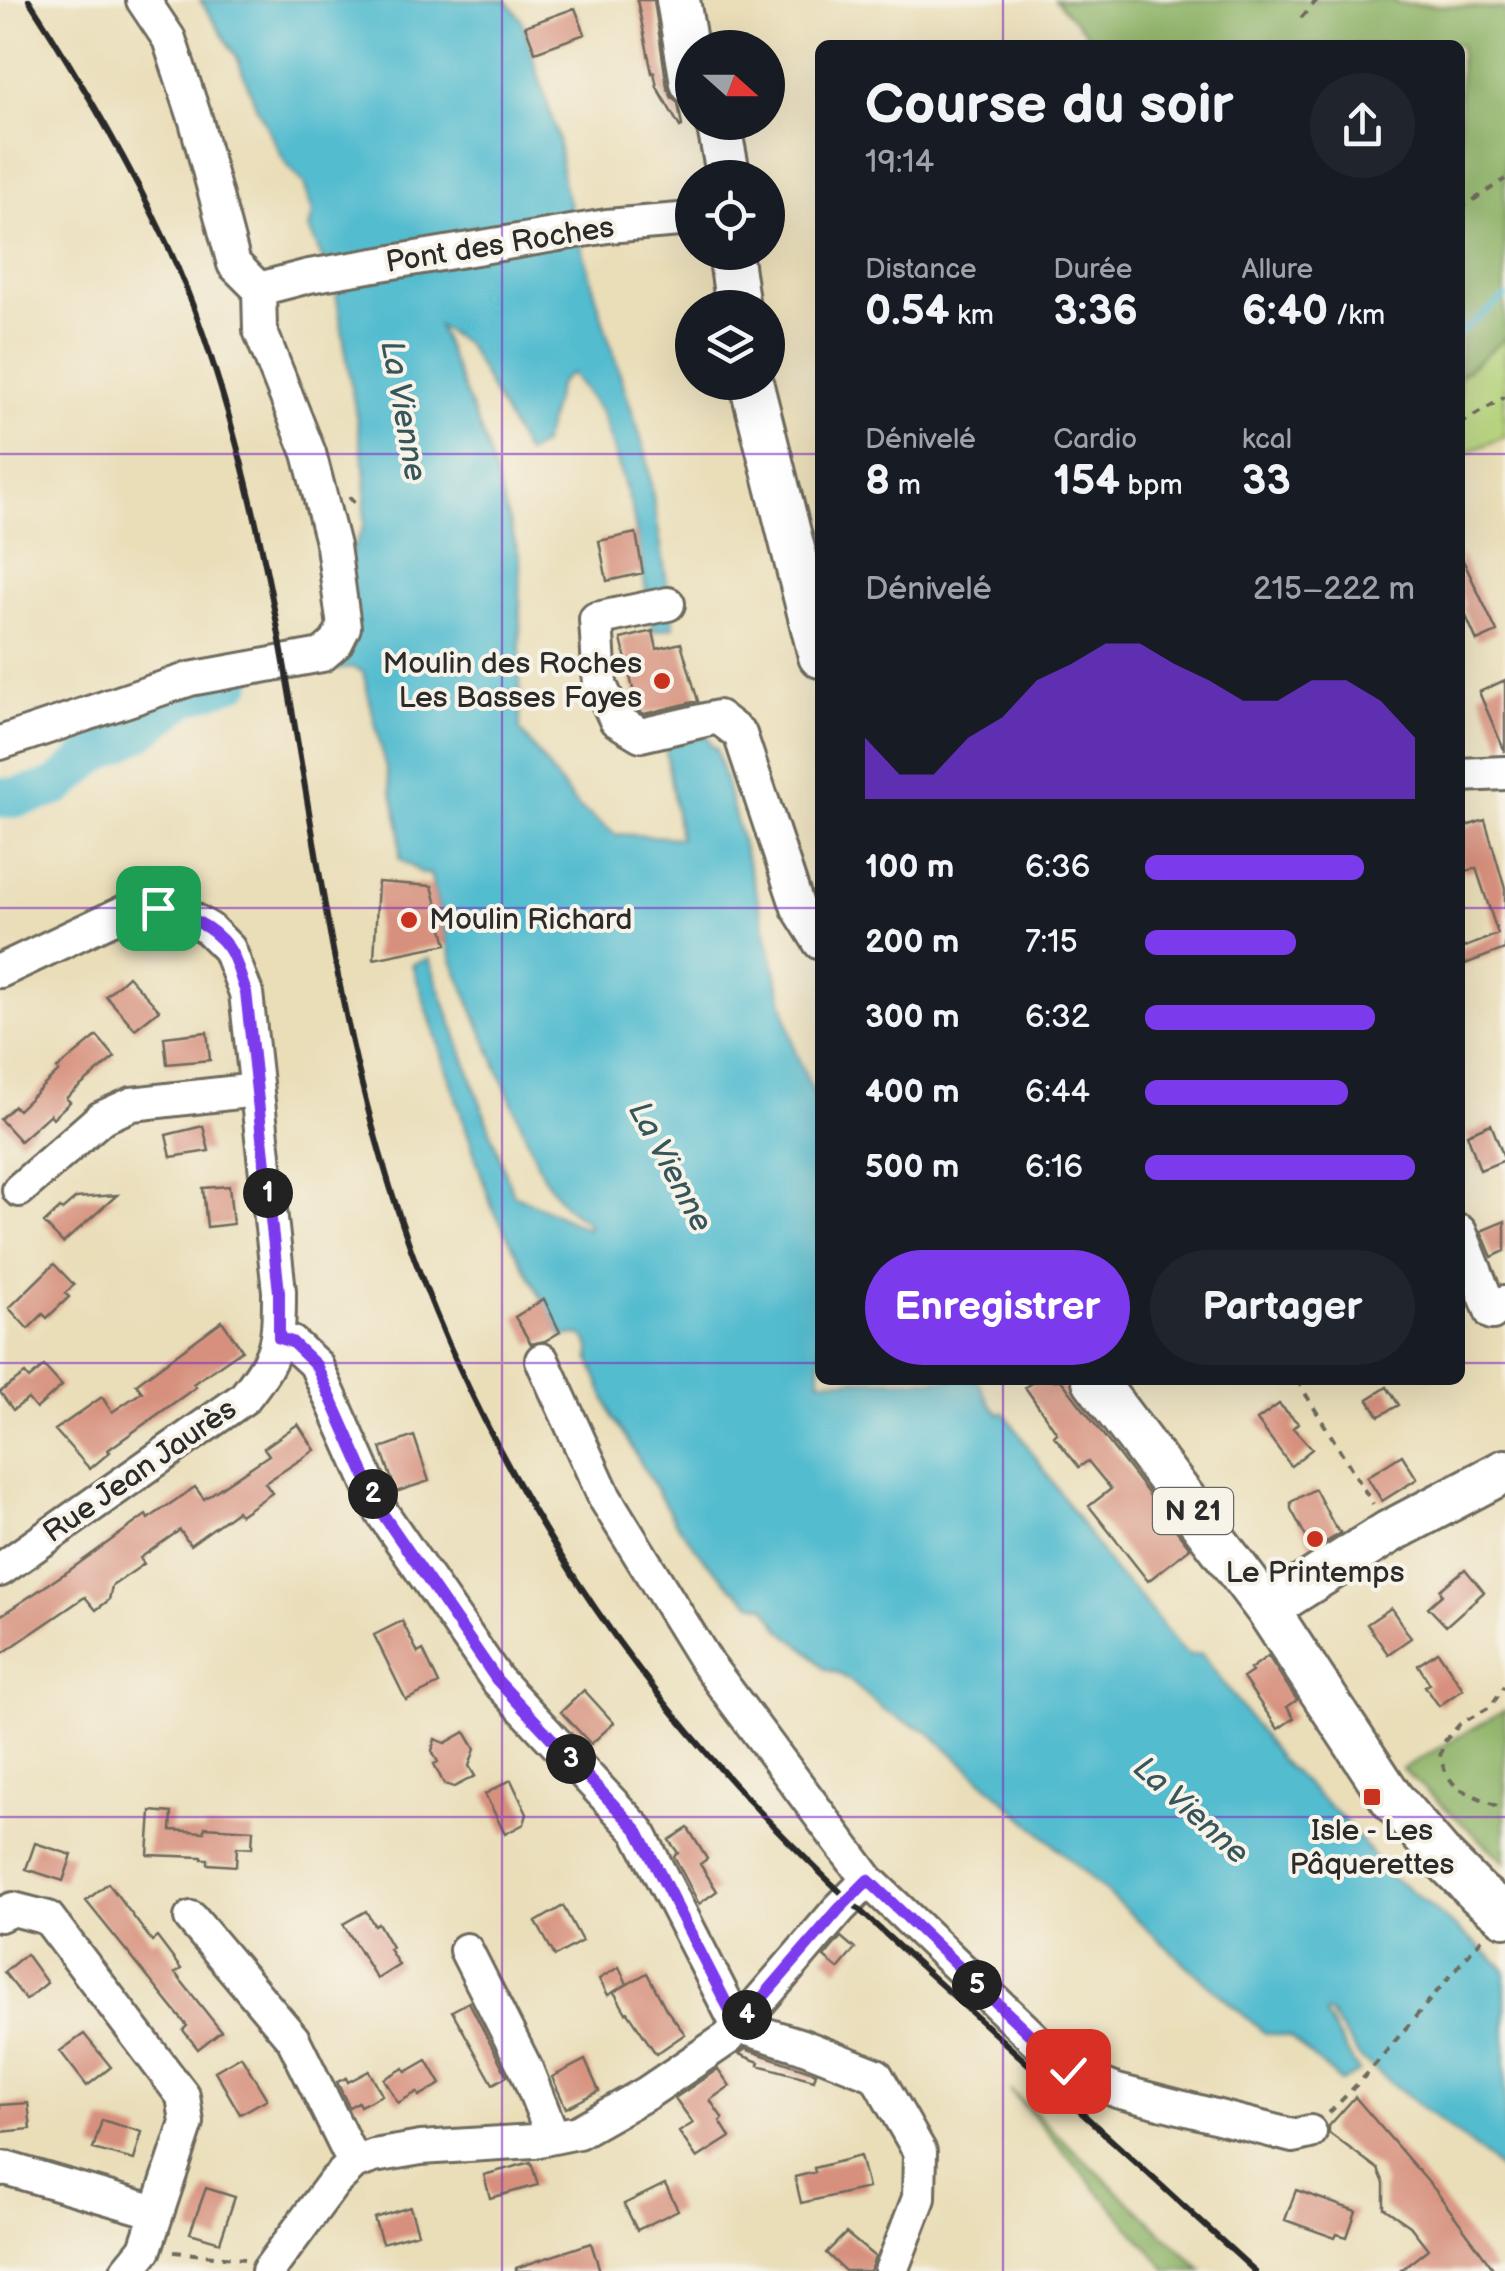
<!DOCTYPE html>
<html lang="fr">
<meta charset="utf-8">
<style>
:root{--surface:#171b24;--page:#20242c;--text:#f1f3f6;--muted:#9ea1a6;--accent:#7c3aed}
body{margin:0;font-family:"Balsamiq Sans",sans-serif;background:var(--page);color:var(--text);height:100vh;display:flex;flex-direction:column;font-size:38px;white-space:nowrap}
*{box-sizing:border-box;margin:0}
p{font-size:32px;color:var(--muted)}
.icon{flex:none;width:55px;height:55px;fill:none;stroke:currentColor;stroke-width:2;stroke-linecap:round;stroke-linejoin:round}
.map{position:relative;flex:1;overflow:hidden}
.side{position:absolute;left:815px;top:40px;width:650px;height:1345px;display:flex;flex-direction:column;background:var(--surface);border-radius:15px;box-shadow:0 10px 40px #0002}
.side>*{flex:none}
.needle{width:65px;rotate:111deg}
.fabs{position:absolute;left:675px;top:30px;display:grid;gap:20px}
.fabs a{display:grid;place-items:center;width:110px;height:110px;border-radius:50%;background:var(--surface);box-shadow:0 10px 40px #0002;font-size:50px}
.pin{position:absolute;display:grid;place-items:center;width:85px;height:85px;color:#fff;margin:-42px;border-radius:20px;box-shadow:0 5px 15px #0006}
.km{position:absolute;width:50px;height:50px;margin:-25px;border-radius:50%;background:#222;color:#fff;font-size:28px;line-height:50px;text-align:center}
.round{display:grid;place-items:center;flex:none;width:105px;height:105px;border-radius:52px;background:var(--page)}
.head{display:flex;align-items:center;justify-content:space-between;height:170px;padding:0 50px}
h1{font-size:55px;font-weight:800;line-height:75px}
.metrics{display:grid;grid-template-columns:repeat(3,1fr);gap:15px;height:170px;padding:10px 50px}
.metrics div{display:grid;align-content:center}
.metrics b{font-size:42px;font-weight:800}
.metrics small{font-size:28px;font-weight:400}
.metrics p{font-size:28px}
.chart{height:280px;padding:20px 50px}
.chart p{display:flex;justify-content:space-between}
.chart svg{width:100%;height:180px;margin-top:10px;fill:var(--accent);opacity:.7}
.action{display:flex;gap:20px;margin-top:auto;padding:20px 50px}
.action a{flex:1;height:115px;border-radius:60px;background:var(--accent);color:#fff;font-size:40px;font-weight:800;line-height:115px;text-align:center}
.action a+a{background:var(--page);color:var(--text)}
ul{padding:0 50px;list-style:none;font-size:32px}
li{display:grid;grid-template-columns:160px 120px 1fr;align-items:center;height:75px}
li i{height:25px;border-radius:12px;background:var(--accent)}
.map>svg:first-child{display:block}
</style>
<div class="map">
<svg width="1505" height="2271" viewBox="0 0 1505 2271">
<rect width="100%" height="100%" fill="#f7f3e8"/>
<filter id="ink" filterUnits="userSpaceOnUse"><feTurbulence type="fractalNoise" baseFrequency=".01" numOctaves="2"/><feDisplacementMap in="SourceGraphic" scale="20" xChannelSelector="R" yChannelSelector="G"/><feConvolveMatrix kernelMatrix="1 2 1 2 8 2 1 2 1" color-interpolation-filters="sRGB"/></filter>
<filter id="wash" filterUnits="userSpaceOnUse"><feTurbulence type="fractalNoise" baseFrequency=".0048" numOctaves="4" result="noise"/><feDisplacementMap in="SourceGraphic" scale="40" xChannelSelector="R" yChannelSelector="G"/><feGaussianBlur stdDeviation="2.25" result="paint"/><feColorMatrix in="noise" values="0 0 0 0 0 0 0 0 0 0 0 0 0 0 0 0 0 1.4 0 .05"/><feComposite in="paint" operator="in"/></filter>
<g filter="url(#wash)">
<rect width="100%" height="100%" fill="#eadeb9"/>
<path fill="#b4d279" stroke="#707e52" stroke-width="2.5" d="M 1505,338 L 1505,437 L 1460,455 L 1460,376 Z"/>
<path fill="#8fb469" stroke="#5d704a" stroke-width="2.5" d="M 1055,0 L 1396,0 L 1395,3 L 1505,9 L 1505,338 L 1460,376 L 1460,45 L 1098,45 Z
M 1505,1710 L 1505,1862 L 1402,1769 Z
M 1010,2090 L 1203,2271 L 1168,2271 Z"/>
<path fill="#53bccf" stroke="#3f747d" stroke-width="2.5" d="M 200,0 L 506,0 L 521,19 L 558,138 L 563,182 L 607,334 L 646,454 L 674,627 L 653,631 L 632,508 L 602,414 L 571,373 L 559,383 L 542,445 L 526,454 L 467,345 L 438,326 L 485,442 L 520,559 L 520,730 L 577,806 L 615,834 L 680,838 L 665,746 L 707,735 L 713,748 L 716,748 L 758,900 L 795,1051 L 820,1108 L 820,1380 L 978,1380 L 989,1403 L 1000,1414 L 1004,1412 L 1116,1574 L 1135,1591 L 1180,1648 L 1189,1655 L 1202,1654 L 1280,1760 L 1343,1819 L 1391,1878 L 1404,1885 L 1501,1965 L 1505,1970 L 1505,2175 L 1490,2160 L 1360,2058 L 1330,2014 L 1326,2012 L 1326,2017 L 1359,2072 L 1341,2082 L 1290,2037 L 1265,2033 L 1218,1993 L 928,1731 L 904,1721 L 884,1710 L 849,1680 L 838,1673 L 823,1668 L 812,1654 L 781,1630 L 765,1606 L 752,1603 L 733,1588 L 705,1560 L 674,1520 L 627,1439 L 613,1418 L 590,1360 L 590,1347 L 585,1338 L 580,1335 L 562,1336 L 492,1207 L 412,964 L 429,959 L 513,1194 L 587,1229 L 588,1223 L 565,1206 L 543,1176 L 452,960 L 430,874 L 423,874 L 400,859 L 400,827 L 363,672 L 353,667 L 320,672 L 319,661 L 349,654 L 352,648 L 347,562 L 364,526 L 366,476 L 335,286 L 309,229 L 313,213 L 304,184 L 285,162 L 256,106 L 237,57 Z"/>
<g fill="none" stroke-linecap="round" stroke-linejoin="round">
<path stroke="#53bccf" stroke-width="6" d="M 1460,333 L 1505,297"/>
<path stroke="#53bccf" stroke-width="40" d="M 0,797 L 13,798 L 36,793 L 58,786 L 88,759 L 140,731 L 185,696 L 233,680"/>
</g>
<g id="blocks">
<path fill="#d7907d" d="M 637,0 L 654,0 L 667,87 L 672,98 L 678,103 L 682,126 L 680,127 L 657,87 L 654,72 L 652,73 Z
M 575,8 L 585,34 L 535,52 L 525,26 Z
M 636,533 L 643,573 L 607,581 L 599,541 Z
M 1460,554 L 1497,632 L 1477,641 L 1462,607 L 1465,605 L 1460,594 Z
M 653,631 L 657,649 L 681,643 L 698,701 L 644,714 L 638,710 L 621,639 Z
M 1505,680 L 1505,752 L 1479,692 Z
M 1485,820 L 1505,889 L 1505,949 L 1460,966 L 1460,949 L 1498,934 L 1476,868 L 1464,872 L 1460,858 L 1460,828 Z
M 378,882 L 432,886 L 447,944 L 374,959 Z
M 128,976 L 159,1010 L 135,1029 L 106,996 Z
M 207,1032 L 210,1060 L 167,1064 L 164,1037 Z
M 97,1036 L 115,1057 L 66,1098 L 70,1102 L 53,1118 L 50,1114 L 20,1141 L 0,1119 L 14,1106 L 18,1110 L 59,1071 L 57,1069 Z
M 1491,1124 L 1505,1160 L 1480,1170 L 1467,1134 Z
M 203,1126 L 209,1151 L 171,1157 L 166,1135 Z
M 229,1186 L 233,1224 L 207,1227 L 203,1188 Z
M 117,1195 L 63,1243 L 44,1223 L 60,1208 L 62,1210 L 76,1198 Z
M 1505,1221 L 1505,1251 L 1492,1257 L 1481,1231 Z
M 54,1264 L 74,1285 L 65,1293 L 69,1297 L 47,1318 L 43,1314 L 28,1329 L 9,1308 Z
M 544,1299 L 560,1332 L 545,1341 L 531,1344 L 515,1317 Z
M 222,1321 L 242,1350 L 193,1384 L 196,1387 L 108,1450 L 110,1452 L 90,1469 L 55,1430 L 102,1397 L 112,1412 L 142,1392 L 136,1384 Z
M 44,1366 L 62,1386 L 36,1409 L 28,1399 L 13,1410 L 0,1392 L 25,1374 L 29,1379 Z
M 1036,1380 L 1061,1380 L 1190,1548 L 1148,1581 L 1089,1506 L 1111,1489 L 1088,1461 L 1079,1467 L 1054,1436 L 1057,1433 L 1025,1387 Z
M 1387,1387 L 1399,1405 L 1379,1416 L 1368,1399 Z
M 1279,1404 L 1298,1423 L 1293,1428 L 1312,1449 L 1291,1466 L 1257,1420 Z
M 298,1424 L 315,1450 L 265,1483 L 272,1493 L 240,1515 L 237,1511 L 190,1545 L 180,1530 L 140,1558 L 144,1564 L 112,1586 L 109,1600 L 96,1610 L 85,1597 L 0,1655 L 0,1616 L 67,1572 L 146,1515 L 148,1519 L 195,1487 L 204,1499 L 269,1455 L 264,1448 Z
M 414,1436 L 429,1481 L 396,1492 L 381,1448 Z
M 1402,1455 L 1417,1479 L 1382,1501 L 1367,1477 Z
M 1315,1489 L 1335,1527 L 1341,1533 L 1313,1550 L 1291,1509 L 1291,1502 Z
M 1465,1569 L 1484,1592 L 1446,1626 L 1428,1607 L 1442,1595 L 1440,1590 Z
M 1391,1608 L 1411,1638 L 1388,1654 L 1367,1624 Z
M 402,1621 L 418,1653 L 423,1650 L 439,1684 L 406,1700 L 374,1635 Z
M 1438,1652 L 1463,1689 L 1439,1706 L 1425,1686 L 1430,1684 L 1418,1665 Z
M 1268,1656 L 1297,1700 L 1287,1707 L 1294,1718 L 1278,1729 L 1243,1678 L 1252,1672 L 1250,1669 Z
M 584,1690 L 614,1723 L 591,1744 L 561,1712 Z
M 465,1732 L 475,1749 L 469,1766 L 475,1776 L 454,1787 L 444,1784 L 434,1764 L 438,1762 L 432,1751 L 435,1739 L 445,1743 Z
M 511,1780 L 527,1814 L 524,1824 L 505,1834 L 485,1794 Z
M 151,1811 L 172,1813 L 171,1830 L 204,1832 L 205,1827 L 253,1830 L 252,1848 L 237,1847 L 236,1866 L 208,1864 L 208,1859 L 202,1859 L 202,1857 L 148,1855 Z
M 688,1828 L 707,1859 L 700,1864 L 717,1891 L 699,1904 L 674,1856 L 678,1853 L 669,1840 Z
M 35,1843 L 72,1855 L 63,1881 L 26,1869 Z
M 108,1883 L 152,1941 L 157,1937 L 181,1969 L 175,1973 L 221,2031 L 198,2049 L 183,2030 L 187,2026 L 86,1901 Z
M 563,1906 L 582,1941 L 555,1956 L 536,1922 Z
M 366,1911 L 374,1925 L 378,1923 L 392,1947 L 389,1949 L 399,1965 L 377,1979 L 343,1924 Z
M 841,1937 L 855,1949 L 838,1969 L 824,1957 Z
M 26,1954 L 47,1983 L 26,2000 L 4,1972 Z
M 619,1967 L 627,1984 L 608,1995 L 599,1979 Z
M 647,1973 L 666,2009 L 685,2034 L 656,2054 L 628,2012 L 626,2013 L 614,1992 Z
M 469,2002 L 507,2076 L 493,2084 L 452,2011 Z
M 84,2034 L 111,2067 L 87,2086 L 60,2051 Z
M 745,2049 L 816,2073 L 814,2080 L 758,2065 L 759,2062 L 739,2054 Z
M 241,2056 L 267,2099 L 240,2114 L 215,2071 Z
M 427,2060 L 441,2084 L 419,2096 L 417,2092 L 398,2103 L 384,2079 L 404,2068 L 406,2072 Z
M 585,2060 L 599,2091 L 566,2108 L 552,2077 Z
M 718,2069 L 730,2086 L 710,2100 L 723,2119 L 720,2121 L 730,2137 L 697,2158 L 679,2132 L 693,2123 L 675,2098 Z
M 369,2071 L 382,2095 L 360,2106 L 358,2102 L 349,2107 L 337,2082 L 346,2078 L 348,2082 Z
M 1355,2097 L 1436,2191 L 1495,2271 L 1400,2271 L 1428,2249 L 1410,2226 L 1384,2208 L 1384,2183 L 1378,2169 L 1329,2133 L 1329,2126 Z
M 28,2103 L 31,2129 L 0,2132 L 0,2105 Z
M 102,2120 L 142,2132 L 134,2160 L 93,2149 Z
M 860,2156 L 868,2188 L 801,2203 L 795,2177 L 815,2172 L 814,2168 Z
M 531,2162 L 538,2185 L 490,2198 L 484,2175 Z
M 665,2184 L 678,2210 L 637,2230 L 624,2204 Z
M 206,2188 L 235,2197 L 220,2242 L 190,2233 Z
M 1296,2190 L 1356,2211 L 1347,2237 L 1337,2234 L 1335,2238 L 1285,2220 Z
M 410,2207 L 418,2233 L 382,2243 L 374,2218 Z
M 846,2233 L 875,2257 L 870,2271 L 845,2271 L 826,2253 Z
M 591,2243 L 600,2271 L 516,2271 L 516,2268 Z"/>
</g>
</g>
<g filter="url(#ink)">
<use href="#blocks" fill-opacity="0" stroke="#6e6a5d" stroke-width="2.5"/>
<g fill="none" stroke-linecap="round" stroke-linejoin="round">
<g stroke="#6e6a5d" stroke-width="38">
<path id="minor" d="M 143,0 L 169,39 L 196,121 L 234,264 L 259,289 L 309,276 L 607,226 L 692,219
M 668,604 L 596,619 L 600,685 L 616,720 L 641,735 L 718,717 L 740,734 L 798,908 L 820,943
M 0,743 L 190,679 L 322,655 L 336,643 L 344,627 L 333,546 L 309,453 L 260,330 L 259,289
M 1460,775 L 1505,773
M 0,971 L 129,910 L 159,908 L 187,916 L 209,929 L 229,949 L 246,993 L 279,1291 C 279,1345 278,1355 244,1398 L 0,1570
M 19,1190 L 101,1118 L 132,1104 L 256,1090
M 1460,1232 L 1492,1313 L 1505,1302
M 279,1338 L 292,1343 L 316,1365 L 382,1513 L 497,1680 L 638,1831 L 738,2026 L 802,2046 L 876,2075 L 920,2152 L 919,2198 L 891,2271
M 542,1360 L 605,1498 L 708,1665 L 868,1880 L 1068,2071 L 1117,2091 L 1293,2136 L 1310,2132
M 0,1915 L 13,1909 L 48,1918 L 183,2096 L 187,2123 L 145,2249 L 127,2271
M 191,1918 L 293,2039 L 354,2163
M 466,1950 L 526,2069 L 553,2137
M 0,2169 L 5,2168 L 156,2212
M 268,2271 L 334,2182 L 354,2163 L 374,2156 L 421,2148 L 534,2141 L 578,2132 L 647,2093 L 728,2038 L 839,1909 L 868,1880"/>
</g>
<g stroke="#6e6a5d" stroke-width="48">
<path id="major" d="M 678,0 L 692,83
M 718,122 L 729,178
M 730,252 L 738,308
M 751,382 L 820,656
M 1094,1380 L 1267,1609 L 1392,1799 L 1443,1858 L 1479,1894 L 1505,1915
M 1267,1609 L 1389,1532 L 1505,1471"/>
</g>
<path stroke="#6e6a5d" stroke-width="4" stroke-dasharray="8 8" stroke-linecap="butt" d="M 1301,18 L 1317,0
M 1460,209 L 1505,179
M 1460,424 L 1505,397
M 349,497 L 357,506
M 1297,1380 L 1373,1504
M 1497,1806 L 1457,1788 L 1446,1774 L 1440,1757 L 1443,1743 L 1460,1724 L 1490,1707 L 1505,1686
M 1329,2113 L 1367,2074 L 1484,1936
M 174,2252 L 244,2259"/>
<use href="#minor" stroke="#fff" stroke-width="32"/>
<use href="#major" stroke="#fff" stroke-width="42"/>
<path stroke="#2b2b2b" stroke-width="6" d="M 29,0 C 80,79 127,159 167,244 C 197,308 219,378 237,446 C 300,678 313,921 380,1153 C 443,1374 560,1585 711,1758 C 787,1846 873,1923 959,2001 C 1058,2091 1156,2181 1255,2271"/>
</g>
</g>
<g fill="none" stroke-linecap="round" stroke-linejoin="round" filter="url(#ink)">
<g stroke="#fff" stroke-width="20">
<path id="route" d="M 158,908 C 185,915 211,924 228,947 C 237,959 240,978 246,992 L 279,1292 L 279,1338 L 292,1342 L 316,1365 L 382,1513 L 497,1680 L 638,1831 L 738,2026 L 839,1909 L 868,1880 L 1068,2071"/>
</g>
<use href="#route" stroke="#7c3aed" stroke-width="12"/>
</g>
<path fill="none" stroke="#7b2cbf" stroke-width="2.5" stroke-opacity="0.55" d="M 502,0 L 502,2271M 1003,0 L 1003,45M 0,454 L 820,454M 1460,454 L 1505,454M 0,908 L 820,908M 1460,908 L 1505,908M 0,1363 L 820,1363M 1460,1363 L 1505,1363M 1003,1380 L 1003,2271M 0,1817 L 1505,1817"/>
<g fill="#c8321e" stroke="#f7f3e8" stroke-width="4">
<circle cx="662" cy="681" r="10"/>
<circle cx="409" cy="920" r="10"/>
<circle cx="1315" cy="1539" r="10"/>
<rect x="1362" y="1787" width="20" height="20" rx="5"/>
</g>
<g text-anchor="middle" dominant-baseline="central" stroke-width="8" stroke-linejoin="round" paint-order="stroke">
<rect fill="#f7f3e8" stroke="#686764" stroke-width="2.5" x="1153" y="1488" width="80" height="46" rx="8"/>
<g font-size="28" font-weight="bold" fill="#2b2b2b">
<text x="1193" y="1511">N 21</text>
</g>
<g font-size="30" fill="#2b2b2b" stroke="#f7f3e8">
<text transform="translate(500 245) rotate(-9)">Pont des Roches</text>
<text transform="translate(140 1471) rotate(-35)">Rue Jean Jaurès</text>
</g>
<g font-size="30" fill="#2b2b2b" stroke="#f7f3e8">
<text x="642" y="664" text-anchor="end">Moulin des Roches<tspan x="642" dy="34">Les Basses Fayes</tspan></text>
<text x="429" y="920" text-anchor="start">Moulin Richard</text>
<text x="1315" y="1573">Le Printemps</text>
<text x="1372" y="1831">Isle - Les<tspan x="1372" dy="34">Pâquerettes</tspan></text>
</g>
<g font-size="32" font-style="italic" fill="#37565c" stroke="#f7f3e8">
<text transform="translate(403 411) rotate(80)">La Vienne</text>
<text transform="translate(670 1167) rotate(62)">La Vienne</text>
<text transform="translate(1191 1811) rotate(42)">La Vienne</text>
</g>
</g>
</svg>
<div class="fabs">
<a><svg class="needle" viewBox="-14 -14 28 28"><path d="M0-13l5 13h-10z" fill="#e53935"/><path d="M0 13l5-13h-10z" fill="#9ea1a6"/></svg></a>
<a><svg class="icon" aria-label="locate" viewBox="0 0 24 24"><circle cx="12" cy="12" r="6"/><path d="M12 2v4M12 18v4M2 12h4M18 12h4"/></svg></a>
<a><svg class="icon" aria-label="layers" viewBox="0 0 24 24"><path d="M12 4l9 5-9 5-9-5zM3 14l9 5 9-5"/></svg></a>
</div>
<div class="pin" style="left:158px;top:908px;background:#1e9e55"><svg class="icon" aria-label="arrive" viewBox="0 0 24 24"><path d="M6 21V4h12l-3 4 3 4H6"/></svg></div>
<div class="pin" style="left:1068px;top:2071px;background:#d93025"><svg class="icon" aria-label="check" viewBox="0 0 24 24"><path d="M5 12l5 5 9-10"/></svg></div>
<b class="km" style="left:268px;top:1193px">1</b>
<b class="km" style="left:373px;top:1494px">2</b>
<b class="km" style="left:571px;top:1759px">3</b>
<b class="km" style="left:747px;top:2015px">4</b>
<b class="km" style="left:977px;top:1985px">5</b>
<section class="side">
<div class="head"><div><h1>Course du soir</h1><p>19:14</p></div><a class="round"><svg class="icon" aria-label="share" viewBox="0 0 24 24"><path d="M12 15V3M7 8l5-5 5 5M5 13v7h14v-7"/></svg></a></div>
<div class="metrics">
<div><p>Distance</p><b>0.54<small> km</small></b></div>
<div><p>Durée</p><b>3:36</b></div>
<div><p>Allure</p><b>6:40<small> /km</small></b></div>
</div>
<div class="metrics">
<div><p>Dénivelé</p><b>8<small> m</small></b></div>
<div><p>Cardio</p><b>154<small> bpm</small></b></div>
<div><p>kcal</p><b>33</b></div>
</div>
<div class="chart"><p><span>Dénivelé</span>215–222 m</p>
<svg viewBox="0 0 160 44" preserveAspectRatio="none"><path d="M0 44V29L10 38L20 38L30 29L40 24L50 15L60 11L70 6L80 6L90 11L100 15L110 20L120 20L130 15L140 15L150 20L160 29V44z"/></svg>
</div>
<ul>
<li><b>100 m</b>6:36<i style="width:81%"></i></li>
<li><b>200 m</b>7:15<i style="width:56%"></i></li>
<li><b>300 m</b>6:32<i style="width:85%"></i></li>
<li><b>400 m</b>6:44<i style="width:75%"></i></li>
<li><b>500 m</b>6:16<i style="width:100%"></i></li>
</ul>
<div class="action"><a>Enregistrer</a><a>Partager</a></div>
</section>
</div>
